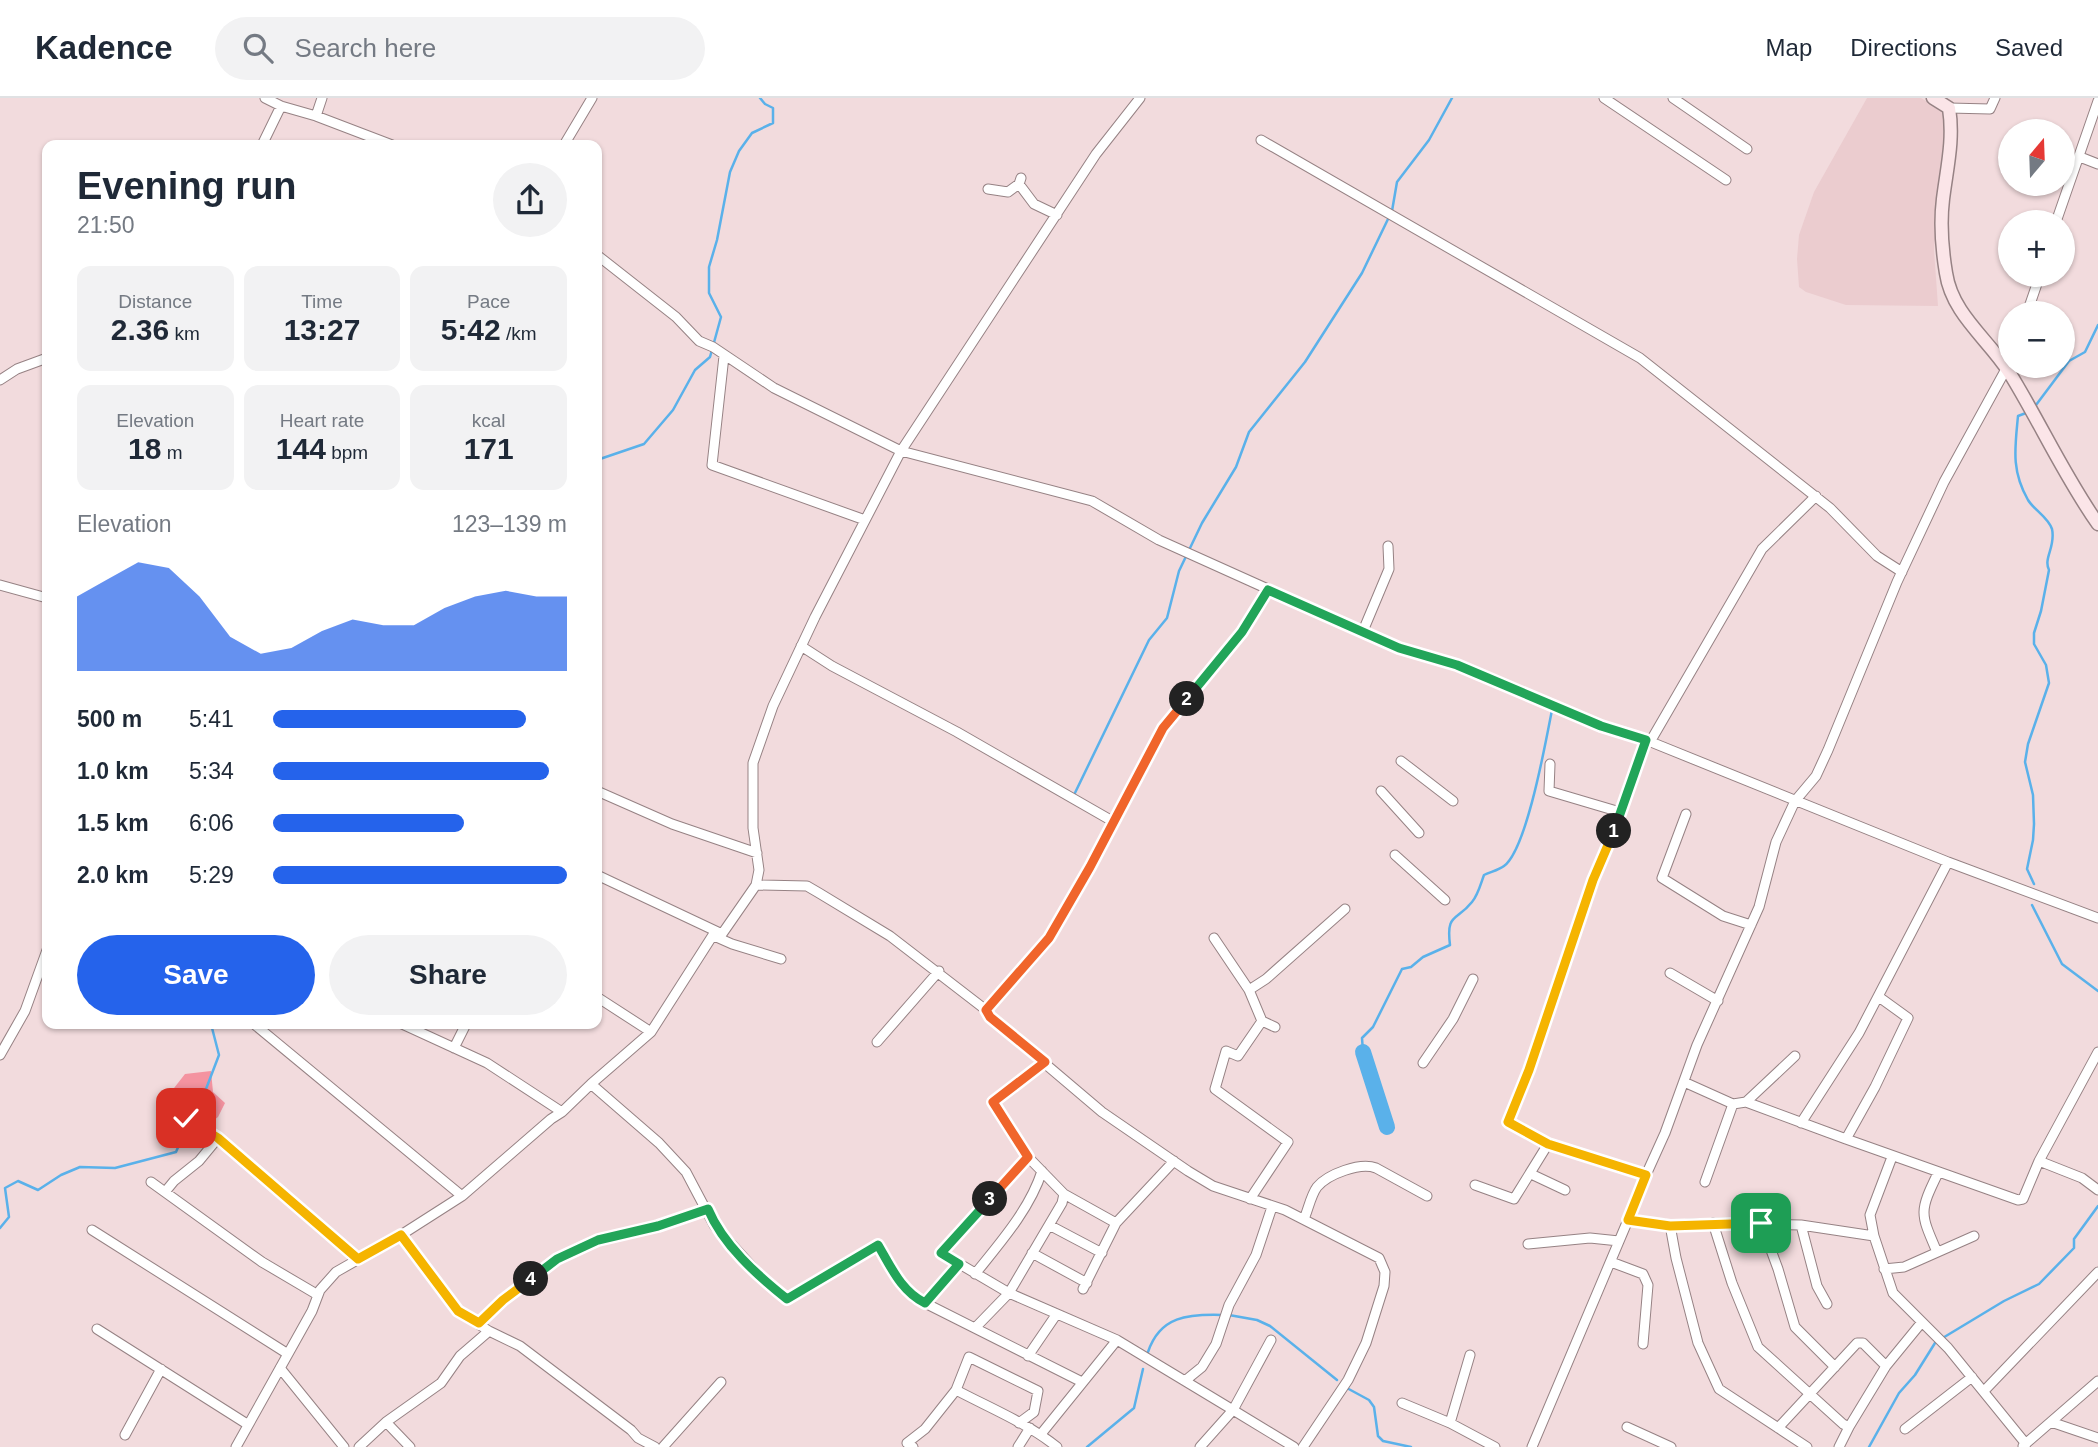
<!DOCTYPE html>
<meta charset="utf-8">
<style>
:root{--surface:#fff;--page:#f2f2f3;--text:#1f2937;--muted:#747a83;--line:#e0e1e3;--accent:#2563eb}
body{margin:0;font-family:Helvetica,sans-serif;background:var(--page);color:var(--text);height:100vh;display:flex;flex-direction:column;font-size:26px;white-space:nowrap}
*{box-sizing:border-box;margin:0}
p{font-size:23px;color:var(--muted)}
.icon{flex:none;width:38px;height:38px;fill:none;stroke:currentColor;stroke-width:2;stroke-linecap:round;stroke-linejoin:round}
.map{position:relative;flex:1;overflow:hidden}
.drawer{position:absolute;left:42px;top:42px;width:560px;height:889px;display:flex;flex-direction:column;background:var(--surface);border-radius:14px;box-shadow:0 2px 5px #0004}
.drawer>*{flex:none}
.needle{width:46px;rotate:19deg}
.tools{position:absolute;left:1998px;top:21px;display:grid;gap:14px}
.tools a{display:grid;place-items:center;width:77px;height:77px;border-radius:50%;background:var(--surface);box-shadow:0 2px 5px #0004;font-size:35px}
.pin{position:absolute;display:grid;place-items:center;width:60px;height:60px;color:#fff;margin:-30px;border-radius:14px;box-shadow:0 4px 10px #0006}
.km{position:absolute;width:35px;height:35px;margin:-18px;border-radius:50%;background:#222;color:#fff;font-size:19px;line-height:35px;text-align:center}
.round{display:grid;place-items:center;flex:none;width:74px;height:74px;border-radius:37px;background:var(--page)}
.head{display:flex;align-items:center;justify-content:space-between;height:119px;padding:0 35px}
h1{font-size:38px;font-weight:600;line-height:52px}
.figures{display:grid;grid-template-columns:repeat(3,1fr);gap:10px;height:119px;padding:7px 35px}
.figures div{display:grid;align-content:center;border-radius:14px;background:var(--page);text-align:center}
.figures b{font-size:30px;font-weight:600}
.figures small{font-size:19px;font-weight:400}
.figures p{font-size:19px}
.chart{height:196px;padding:14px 35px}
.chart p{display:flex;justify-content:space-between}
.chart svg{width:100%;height:126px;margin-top:7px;fill:var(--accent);opacity:.7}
.primary-button{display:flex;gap:14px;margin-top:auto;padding:14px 35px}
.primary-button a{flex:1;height:80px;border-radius:42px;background:var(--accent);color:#fff;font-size:28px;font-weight:600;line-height:80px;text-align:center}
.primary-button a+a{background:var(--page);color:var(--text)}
ul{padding:0 35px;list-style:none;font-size:23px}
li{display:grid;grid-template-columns:112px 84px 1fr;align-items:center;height:52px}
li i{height:18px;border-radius:9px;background:var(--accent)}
header{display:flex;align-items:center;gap:42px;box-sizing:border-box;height:98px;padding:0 35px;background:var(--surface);border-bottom:2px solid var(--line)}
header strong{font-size:33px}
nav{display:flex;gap:38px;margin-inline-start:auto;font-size:24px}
.search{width:490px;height:63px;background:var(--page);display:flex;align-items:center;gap:18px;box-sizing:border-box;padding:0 24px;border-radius:38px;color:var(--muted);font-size:26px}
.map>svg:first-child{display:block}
</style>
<header>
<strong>Kadence</strong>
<div class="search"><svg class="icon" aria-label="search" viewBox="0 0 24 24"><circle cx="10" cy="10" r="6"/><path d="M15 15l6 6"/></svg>Search here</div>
<nav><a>Map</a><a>Directions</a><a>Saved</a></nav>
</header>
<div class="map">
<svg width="2098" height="1349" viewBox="0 0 2098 1349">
<rect width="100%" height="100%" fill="#f2dbdd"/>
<path fill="#ebcccf" d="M 1867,0 L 1921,0 L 1944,14 L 1948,30 L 1939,96 L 1934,152 L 1938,208 L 1846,207 L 1806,194 L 1799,189 L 1797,161 L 1799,137 L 1814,94 Z"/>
<path fill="#f493a0" d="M 211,973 L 213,994 L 225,1005 L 218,1019 L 205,1029 L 188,1016 L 160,1008 L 185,976 Z"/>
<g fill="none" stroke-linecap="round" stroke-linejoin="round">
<path stroke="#5ab1ea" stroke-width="2.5" d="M 1392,113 L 1397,84 L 1429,42 L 1452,0
M 2036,307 L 2069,263 L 2085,254 L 2098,227
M 2026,315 L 2018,318 C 2015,350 2011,372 2028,402 C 2034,412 2048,419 2052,431 C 2056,449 2043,460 2049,472 L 2041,513 L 2034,535 L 2034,546 L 2046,567 L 2049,585 L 2028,646 L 2025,664 L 2033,697 L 2034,726 L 2033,742 L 2027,771 L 2034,786
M 597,362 L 644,346 L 673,312 L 695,272 L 710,259 L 721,219 L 709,195 L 709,169 L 717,142 L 730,74 L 739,53 L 752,35 L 773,25 L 773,10 L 765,6 L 760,0
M 1073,699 L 1149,542 L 1167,520 L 1179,473 L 1202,425 L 1236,369 L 1249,334 L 1305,264 L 1362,175 L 1389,119
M 2032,807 L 2062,866 L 2098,893
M 1363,954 L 1362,940 L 1373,929 L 1402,871 L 1411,869 L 1423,859 L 1450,847 C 1446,815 1456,824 1472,804 C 1478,797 1481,785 1484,777 C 1490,774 1499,772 1504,768 C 1527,751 1546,642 1552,612
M 0,1130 L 9,1119 L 5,1090 L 18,1083 L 38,1092 L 61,1077 L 80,1069 L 115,1070 L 176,1054 L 185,1033 L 193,1025 L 219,957 L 211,926
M 1229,1217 L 1257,1222 L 1270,1228 L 1337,1282
M 1941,1241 L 2004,1203 L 2039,1186 L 2074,1150 L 2074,1141 L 2098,1108
M 1148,1254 C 1160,1218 1188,1216 1222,1217
M 1345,1289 L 1369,1302 L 1374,1309 L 1378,1338 L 1383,1343 L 1411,1349
M 1087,1349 L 1134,1310 L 1143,1271
M 1869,1349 L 1899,1295 L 1915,1277 L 1935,1245"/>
<path stroke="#5ab1ea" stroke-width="16" d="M 1363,954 L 1387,1029"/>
<g stroke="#968284" stroke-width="11">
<path id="street" d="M 265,0 L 281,8 L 316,18 L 392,47
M 1604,0 L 1726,82
M 1673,0 L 1747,51
M 1949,10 L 1990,11 L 1995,0
M 316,18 L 322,0
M 1261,42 L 1640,260 L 1830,410 L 1877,458 L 1902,474
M 262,47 L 281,8
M 564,47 L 592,0
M 2080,59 L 2098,66
M 1021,80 L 1019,86 L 1034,106 L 1057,117
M 988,91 L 1008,94 L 1019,86
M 2056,124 L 2098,3
M 597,157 L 676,219 L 699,243 L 713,249 L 774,290 L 901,353 L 1092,403 L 1159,442 L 1399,550 L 1457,567 L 1601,628 L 1646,642 L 1948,764 L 2098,820
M 2027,215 L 2040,177
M 724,258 L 712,367 L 865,422
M 0,282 L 17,271 L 47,260
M 0,487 L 47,500
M 1363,533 L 1389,471 L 1388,448
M 801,548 L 832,568 L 957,634 L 1114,724
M 1650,644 L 1762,451 L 1816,398
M 1401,663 L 1453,703
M 1550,666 L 1549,693 L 1620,714
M 597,693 L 672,726 L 757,755
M 1381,693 L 1419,735
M 1686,716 L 1662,780 L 1723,818 L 1751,827
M 1395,757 L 1445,802
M 597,777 L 720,835
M 756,787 L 807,788 L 819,795 L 890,838 L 986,912 L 990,919 L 1102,1014 L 1188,1073 L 1213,1088 L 1285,1112 L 1379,1160 L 1385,1174 L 1384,1188 L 1366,1245 L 1348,1282 L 1303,1349
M 714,838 L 732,846 L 781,861
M 1214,840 L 1249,892 L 1262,923
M 1670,875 L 1718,903
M 1249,892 L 1266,881 L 1345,811
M 597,899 L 651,934
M 1879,899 L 1908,920 L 1875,989 L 1846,1041 L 2018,1102 L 2023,1101 L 2039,1063 L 2098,954
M 986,912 L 1049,840 L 1090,769 L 1163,630 L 1242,534 L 1268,492
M 254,926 L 462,1098
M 402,926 L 487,965 L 562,1014
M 877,944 L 939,873
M 454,950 L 466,926
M 0,957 L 25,913 L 47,852
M 1045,964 L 993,1004 L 1028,1059 L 941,1155 L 1009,1195 L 1117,1242 L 1233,1312 L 1271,1242
M 1423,965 L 1453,921 L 1473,881
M 1684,984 L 1733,1006 L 1746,1004 L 1795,958
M 591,986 L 659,1045 L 686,1074 L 714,1127 L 765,1183 L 787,1201 L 879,1147 L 899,1183 L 915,1200 L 1082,1284
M 1746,1004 L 1846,1041
M 186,1020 L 218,1040 L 358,1161
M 1801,1025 L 1859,935 L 1948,764
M 2039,1063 L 2082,1080 L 2098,1092
M 1531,1076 L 1565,1092
M 1646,1077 L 1665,1035 L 1697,947 L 1759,809 L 1776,744 L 1795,703 L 1816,678 L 1828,652 L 1897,484 L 1944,384 L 2011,262
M 151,1084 L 262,1164 L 318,1197
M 1705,1084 L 1733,1006
M 1475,1087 L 1514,1101 L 1548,1046
M 165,1094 L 174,1083 L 199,1063 L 218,1040
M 1064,1096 L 1116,1125
M 1250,1101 L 1288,1044 L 1215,991 L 1226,953 L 1238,958 L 1262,923 L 1275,929
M 1304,1121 C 1308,1112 1311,1097 1317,1089 C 1328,1076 1360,1064 1376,1070 L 1427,1098
M 1628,1122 L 1646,1077 L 1548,1046 L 1508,1024 L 1529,972 L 1593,782 L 1611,740 L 1646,642
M 1713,1125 L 1732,1185 L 1758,1249 L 1843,1326 L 1849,1329 L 1886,1268
M 1761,1125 L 1778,1171 L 1795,1229 L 1835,1269
M 1049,1127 L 1102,1155
M 1670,1127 L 1726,1125 L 1801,1127 L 1874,1138 L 1893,1195 L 1948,1250 L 2026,1346
M 1801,1127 L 1817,1188 L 1827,1206
M 92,1132 L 288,1256
M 401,1137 L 458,1213 L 489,1233 L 520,1248 L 631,1332 L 638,1340 L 655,1349
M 1874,1138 L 1870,1117 L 1892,1059
M 1528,1146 L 1590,1140 L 1619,1143
M 1937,1154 C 1920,1115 1919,1114 1938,1075
M 1032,1155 L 1087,1185
M 1611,1164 L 1643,1176 L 1648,1187 L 1643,1246
M 1884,1171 L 1904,1169 L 1974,1138
M 975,1176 C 1000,1145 1030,1111 1042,1073
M 1083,1191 L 1116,1125 L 1174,1063
M 925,1205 L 959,1166
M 479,1225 L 503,1201 L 557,1161 L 598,1142 L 658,1128 L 707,1111
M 975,1230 L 1009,1195 L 1062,1105 L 1064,1096 L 1028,1059
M 97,1231 L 247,1326
M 1028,1258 L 1056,1217
M 280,1270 L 344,1349
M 1186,1282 L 1202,1269 L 1216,1246 L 1229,1207 L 1256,1157 L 1272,1109
M 1984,1293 L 2098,1174
M 1402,1305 L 1450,1325 L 1495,1349
M 386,1324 L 410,1349
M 2051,1324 L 2098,1340
M 1019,1325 L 1034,1314 L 1038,1293 L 969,1259 L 956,1292 C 990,1310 1027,1325 1057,1349
M 1450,1325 L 1470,1257
M 1627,1329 L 1671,1349
M 1778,1330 L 1857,1245 L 1863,1245 L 1886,1268 L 1922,1224
M 1905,1331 L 1972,1279
M 1041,1336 L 1117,1242
M 125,1337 L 161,1271
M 2023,1348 L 2098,1283
M 236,1349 L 312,1213 L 320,1192 L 336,1174 L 401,1137 L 462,1098 L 551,1021 L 562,1014 L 591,986 L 651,934 L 713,837 L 722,836 L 756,787 L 759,772 L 753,730 L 753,665 L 773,608 L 815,519 L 901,353 L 1096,56 L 1140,0
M 359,1349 L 386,1324 L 441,1285 L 460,1258 L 489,1233
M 663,1349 L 721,1284
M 913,1349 L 907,1345 L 925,1331 L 956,1292
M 1018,1349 L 1030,1330
M 1200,1349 L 1233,1312 L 1294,1349
M 1532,1349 L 1628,1122 L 1670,1127 L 1676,1160 L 1698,1245 L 1719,1291 L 1807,1349
M 1839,1349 L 1849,1329"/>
</g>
<g stroke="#968284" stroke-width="15">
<path id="secondary" d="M 1933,0 L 1949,10 C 1954,42 1947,69 1943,101 C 1940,125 1942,151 1946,175 C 1952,216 1988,241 2009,274 C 2040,324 2064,378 2098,426"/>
</g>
<use href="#street" stroke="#fff" stroke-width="9"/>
<use href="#secondary" stroke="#fbe5e8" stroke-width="12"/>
</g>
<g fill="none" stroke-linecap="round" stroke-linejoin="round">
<g stroke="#fff" stroke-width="14">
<path id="split-1" d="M 1614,733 L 1593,782 L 1529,972 L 1508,1024 L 1548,1046 L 1646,1077 L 1628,1122 L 1670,1128 L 1761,1125"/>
</g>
<g stroke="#fff" stroke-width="14">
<path id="split-2" d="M 1187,601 L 1242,534 L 1268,492 L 1399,550 L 1457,567 L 1601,628 L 1646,642 L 1614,733"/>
</g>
<g stroke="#fff" stroke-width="14">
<path id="split-3" d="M 990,1101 L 1028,1059 L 993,1004 L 1045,964 L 990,919 L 986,912 L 1049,840 L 1090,769 L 1163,630 L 1187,601"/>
</g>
<g stroke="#fff" stroke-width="14">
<path id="split-4" d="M 531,1181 L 557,1161 L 598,1142 L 658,1128 L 708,1111 C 723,1147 757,1177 787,1201 L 878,1147 C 891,1169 901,1193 925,1205 L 959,1166 L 941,1155 L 990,1101"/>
</g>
<g stroke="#fff" stroke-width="14">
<path id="split-5" d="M 186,1020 L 218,1040 L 358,1161 L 401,1137 L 458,1213 L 479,1225 L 503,1202 L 531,1181"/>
</g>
<use href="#split-1" stroke="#f5b400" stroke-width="9"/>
<use href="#split-2" stroke="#22a559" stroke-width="9"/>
<use href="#split-3" stroke="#f0652b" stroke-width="9"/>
<use href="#split-4" stroke="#22a559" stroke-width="9"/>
<use href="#split-5" stroke="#f5b400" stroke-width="9"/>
</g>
</svg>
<div class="tools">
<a><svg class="needle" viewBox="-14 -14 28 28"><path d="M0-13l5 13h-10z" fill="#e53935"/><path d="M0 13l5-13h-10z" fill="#747a83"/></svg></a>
<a>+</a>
<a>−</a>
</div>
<div class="pin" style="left:1761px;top:1125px;background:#1e9e55"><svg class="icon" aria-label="arrive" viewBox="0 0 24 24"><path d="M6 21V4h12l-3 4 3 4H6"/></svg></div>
<div class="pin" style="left:186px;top:1020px;background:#d93025"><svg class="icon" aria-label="check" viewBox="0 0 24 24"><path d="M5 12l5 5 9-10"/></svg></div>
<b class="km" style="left:1614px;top:733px">1</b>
<b class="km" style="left:1187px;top:601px">2</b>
<b class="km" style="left:990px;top:1101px">3</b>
<b class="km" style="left:531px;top:1181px">4</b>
<section class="drawer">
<div class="head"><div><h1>Evening run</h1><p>21:50</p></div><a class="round"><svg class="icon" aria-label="share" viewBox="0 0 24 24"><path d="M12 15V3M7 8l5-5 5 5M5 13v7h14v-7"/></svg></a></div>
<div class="figures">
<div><p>Distance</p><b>2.36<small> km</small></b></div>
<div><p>Time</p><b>13:27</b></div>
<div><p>Pace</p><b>5:42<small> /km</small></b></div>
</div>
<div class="figures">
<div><p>Elevation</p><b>18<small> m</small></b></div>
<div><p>Heart rate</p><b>144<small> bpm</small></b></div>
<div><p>kcal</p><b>171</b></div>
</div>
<div class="chart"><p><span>Elevation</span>123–139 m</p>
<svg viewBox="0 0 160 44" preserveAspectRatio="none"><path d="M0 44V18L10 12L20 6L30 8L40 18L50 32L60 38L70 36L80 30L90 26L100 28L110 28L120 22L130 18L140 16L150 18L160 18V44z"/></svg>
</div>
<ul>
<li><b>500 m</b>5:41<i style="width:86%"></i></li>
<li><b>1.0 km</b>5:34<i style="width:94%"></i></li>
<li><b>1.5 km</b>6:06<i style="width:65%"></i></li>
<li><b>2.0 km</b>5:29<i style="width:100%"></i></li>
</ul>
<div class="primary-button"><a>Save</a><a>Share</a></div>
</section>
</div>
